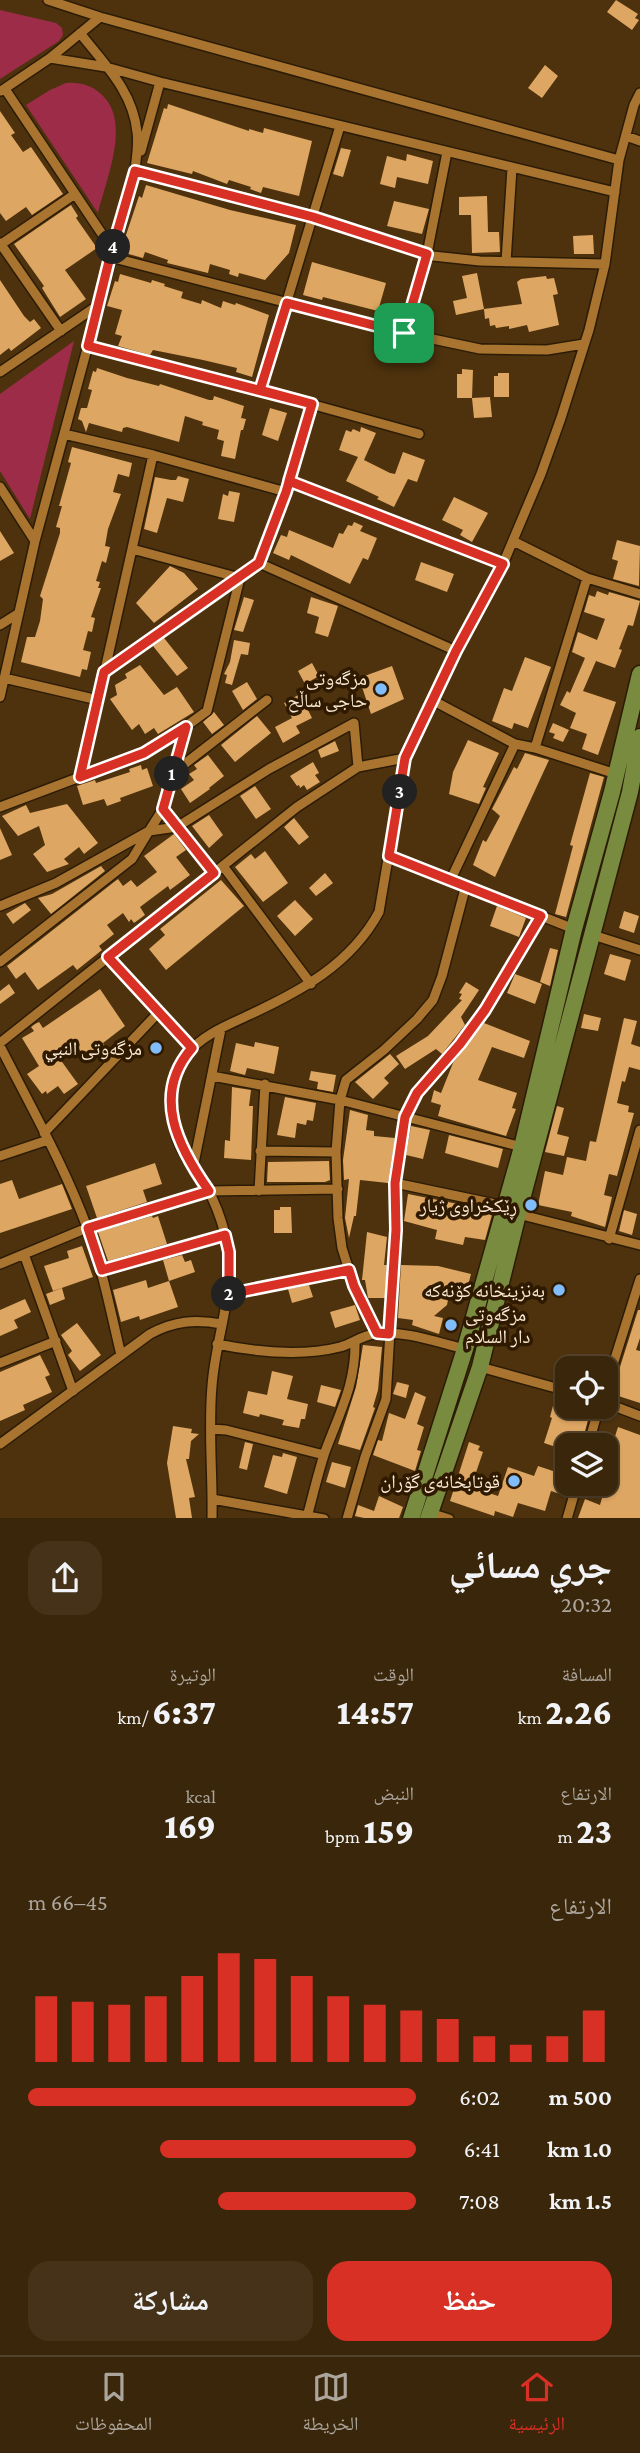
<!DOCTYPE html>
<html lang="ar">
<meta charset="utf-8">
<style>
:root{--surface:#3a260a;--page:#453218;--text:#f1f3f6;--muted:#aba59c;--line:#54432b;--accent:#d93025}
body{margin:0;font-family:"Crimson Pro","Noto Naskh Arabic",serif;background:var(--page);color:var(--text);direction:rtl;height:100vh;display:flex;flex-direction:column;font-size:26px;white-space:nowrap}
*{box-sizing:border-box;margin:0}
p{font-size:23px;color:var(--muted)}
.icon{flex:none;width:38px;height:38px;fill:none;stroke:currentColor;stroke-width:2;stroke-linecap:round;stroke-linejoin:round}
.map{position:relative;height:1518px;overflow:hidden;direction:ltr}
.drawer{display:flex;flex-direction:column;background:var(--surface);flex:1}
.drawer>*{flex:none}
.controls{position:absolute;left:555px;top:1356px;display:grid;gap:14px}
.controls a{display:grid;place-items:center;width:63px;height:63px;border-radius:14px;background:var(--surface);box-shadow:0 2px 5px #0004,0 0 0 2px var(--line);font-size:35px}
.pin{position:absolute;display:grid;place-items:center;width:60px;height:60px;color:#fff;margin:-30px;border-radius:14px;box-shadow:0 4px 10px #0006}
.km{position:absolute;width:35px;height:35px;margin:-18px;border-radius:50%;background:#222;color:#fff;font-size:19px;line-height:35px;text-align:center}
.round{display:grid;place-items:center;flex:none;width:74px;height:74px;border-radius:21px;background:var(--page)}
.summary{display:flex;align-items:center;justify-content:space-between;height:119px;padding:0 28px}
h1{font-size:38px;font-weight:800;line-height:52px}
.figures{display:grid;grid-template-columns:repeat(3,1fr);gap:10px;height:119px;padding:7px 28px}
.figures div{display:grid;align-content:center}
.figures b{font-size:35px;font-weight:800}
.figures small{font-size:19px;font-weight:400}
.figures p{font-size:19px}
.chart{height:196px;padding:14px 28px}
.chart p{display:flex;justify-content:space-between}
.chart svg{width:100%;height:126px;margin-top:7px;stroke:var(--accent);stroke-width:6}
.cta{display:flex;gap:14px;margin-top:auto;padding:14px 28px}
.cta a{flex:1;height:80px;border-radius:21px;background:var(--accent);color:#fff;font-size:28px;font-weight:800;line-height:80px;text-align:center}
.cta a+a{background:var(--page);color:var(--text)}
ul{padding:0 28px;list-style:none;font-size:23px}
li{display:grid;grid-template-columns:112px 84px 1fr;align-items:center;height:52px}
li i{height:18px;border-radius:9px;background:var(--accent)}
.tab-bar{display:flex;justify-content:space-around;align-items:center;height:98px;border-top:2px solid var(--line);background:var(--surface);font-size:19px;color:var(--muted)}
.tab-bar a{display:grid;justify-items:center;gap:4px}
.tab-bar .on{color:var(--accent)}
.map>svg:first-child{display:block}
</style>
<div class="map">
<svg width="640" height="1519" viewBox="0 0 640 1519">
<rect width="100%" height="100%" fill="#4d320d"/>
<path fill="#9d2c49" d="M 0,10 L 56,23 L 62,28 L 63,35 L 59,41 L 0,79 Z
M 66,83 C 80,82 91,85 101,94 C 132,121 106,179 98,213 L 26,105 L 50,90 Z
M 74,341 L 30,519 L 0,471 L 0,394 Z"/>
<path fill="#dea663" d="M 616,0 L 638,14 L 635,18 L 639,20 L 632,30 L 607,12 Z
M 545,65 L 558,76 L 542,98 L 528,88 Z
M 168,104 L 249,131 L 249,129 L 263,133 L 264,128 L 312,141 L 299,196 L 263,187 L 261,193 L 250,189 L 251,187 L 229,180 L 227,184 L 193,171 L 192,174 L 147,163 L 164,108 L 167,109 Z
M 0,111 L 15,133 L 11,135 L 23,152 L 31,147 L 63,194 L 32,215 L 26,207 L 6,221 L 0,213 Z
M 341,148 L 351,150 L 343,177 L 333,174 Z
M 407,154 L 433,161 L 428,184 L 397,177 L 395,188 L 380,184 L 387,156 L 406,161 Z
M 146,185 L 230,210 L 296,225 L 289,253 L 265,280 L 239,273 L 238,277 L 229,274 L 230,270 L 210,264 L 208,273 L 167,263 L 168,260 L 145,252 L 143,258 L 125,253 L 127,245 L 123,244 L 139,196 L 142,198 Z
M 487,196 L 488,232 L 499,232 L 500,252 L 472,253 L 471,215 L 459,215 L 459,197 Z
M 394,201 L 429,209 L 422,234 L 387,226 Z
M 71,205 L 78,216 L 76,218 L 97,248 L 65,270 L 86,299 L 60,317 L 42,288 L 44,286 L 14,244 Z
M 593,235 L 594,254 L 574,254 L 573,236 Z
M 312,262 L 386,283 L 378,311 L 323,297 L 322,300 L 303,295 Z
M 477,273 L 484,309 L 522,304 L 517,282 L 521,279 L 546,276 L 547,279 L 554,278 L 558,294 L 553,295 L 559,325 L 529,332 L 527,325 L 509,329 L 509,326 L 496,328 L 495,325 L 490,326 L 489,318 L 485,319 L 484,309 L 456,315 L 453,301 L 467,298 L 462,276 Z
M 120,274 L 151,283 L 152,280 L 165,284 L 164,286 L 183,292 L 181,298 L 201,304 L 202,300 L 221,308 L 223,301 L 235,305 L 236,303 L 269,315 L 252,377 L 236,372 L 237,368 L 203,360 L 153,350 L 150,355 L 118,346 L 122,336 L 115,334 L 122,310 L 107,306 L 115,281 L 118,282 Z
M 0,280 L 24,316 L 30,322 L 34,319 L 41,328 L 11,351 L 9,348 L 0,355 Z
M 97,368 L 127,378 L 159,386 L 160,384 L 209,400 L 213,400 L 214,396 L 244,406 L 241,418 L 246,419 L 243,430 L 241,430 L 235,459 L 221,456 L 224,441 L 217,439 L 219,430 L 202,425 L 203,422 L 185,416 L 179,442 L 127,427 L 123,428 L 122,432 L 89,423 L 86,432 L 82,421 L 78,419 L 81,408 L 87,408 L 92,390 L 88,389 L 93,371 L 96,372 Z
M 462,369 L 473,370 L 472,398 L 457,398 L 457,374 L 462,374 Z
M 498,373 L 509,373 L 509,397 L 494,397 L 494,376 L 498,376 Z
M 490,397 L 492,417 L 474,418 L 472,398 Z
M 270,408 L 287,413 L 278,441 L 262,435 Z
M 361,427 L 376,433 L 364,460 L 390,473 L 395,474 L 403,452 L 425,460 L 417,482 L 408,479 L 394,507 L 377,499 L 379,497 L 346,481 L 358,457 L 339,450 L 346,430 L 351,432 L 353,429 L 360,432 Z
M 72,447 L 132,463 L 129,477 L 118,474 L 113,492 L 121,494 L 108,529 L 105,546 L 110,547 L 106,563 L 102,561 L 96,581 L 100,582 L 98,588 L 101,588 L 91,617 L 95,618 L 92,632 L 88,631 L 83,650 L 91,652 L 87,670 L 82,669 L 80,677 L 21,662 L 27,637 L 35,637 L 40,621 L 43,599 L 40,596 L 60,533 L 60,528 L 56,527 L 62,506 L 59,506 L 71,463 L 68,462 Z
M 178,476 L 189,479 L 183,502 L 167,498 L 157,533 L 144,529 L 155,477 L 171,480 L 176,480 Z
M 229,491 L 240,493 L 234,522 L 218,519 L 223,494 L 228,496 Z
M 454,497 L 488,513 L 472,542 L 460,535 L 463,530 L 442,520 Z
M 354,522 L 363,526 L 360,531 L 377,538 L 368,560 L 363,558 L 350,584 L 291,555 L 289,560 L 273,553 L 281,535 L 287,537 L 289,530 L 333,548 L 339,533 L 343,534 L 348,525 L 352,526 Z
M 0,531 L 14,553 L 0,561 Z
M 617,540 L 640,546 L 639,586 L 613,579 L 618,561 L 612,559 Z
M 421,562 L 454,574 L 447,592 L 415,580 Z
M 170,566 L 184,573 L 198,589 L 154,623 L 136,603 Z
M 597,591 L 608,595 L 609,592 L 640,601 L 633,626 L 628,625 L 619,649 L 622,650 L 615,668 L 596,661 L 583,691 L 616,702 L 598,755 L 582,749 L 587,734 L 570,728 L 576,713 L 560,705 L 567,691 L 570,693 L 585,658 L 572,652 L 578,632 L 597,640 L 605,619 L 584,612 L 589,595 L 595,597 Z
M 244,597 L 254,600 L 243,632 L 234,630 Z
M 311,597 L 338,606 L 328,637 L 315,633 L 319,617 L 307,613 Z
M 164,638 L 188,668 L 177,676 L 153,646 Z
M 234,640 L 250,643 L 248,655 L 241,654 L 232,685 L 225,683 L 227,675 L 224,674 L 230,662 Z
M 525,657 L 551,667 L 528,728 L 514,723 L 512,729 L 492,721 L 504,688 L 512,691 Z
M 312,663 L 319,676 L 305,684 L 298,671 Z
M 140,665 L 164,695 L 177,687 L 194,712 L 158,734 L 154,728 L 145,734 L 139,724 L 132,730 L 110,699 L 117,695 L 115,685 L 127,678 L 125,674 Z
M 392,666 L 404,699 L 371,714 L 359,678 Z
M 247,682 L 257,699 L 243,710 L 232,691 Z
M 300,694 L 312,718 L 296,726 L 300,733 L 283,743 L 275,727 L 292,718 L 284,703 Z
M 214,712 L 224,725 L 212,734 L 203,722 Z
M 257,716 L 271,733 L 235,762 L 221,745 Z
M 553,723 L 569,730 L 563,742 L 553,738 L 555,734 L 549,732 Z
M 468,740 L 499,753 L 483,787 L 486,788 L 479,804 L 449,794 L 453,772 Z
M 335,741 L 339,751 L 321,758 L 318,750 Z
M 525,753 L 549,760 L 495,877 L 473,865 L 483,840 L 486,842 L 500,816 L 492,809 L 514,767 L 517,769 Z
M 208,755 L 224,776 L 209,788 L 210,789 L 190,803 L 181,789 L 194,780 L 189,774 L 197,769 L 194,765 Z
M 313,762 L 319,773 L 315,775 L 320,782 L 307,790 L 304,785 L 300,788 L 299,785 L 297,786 L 290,776 Z
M 141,765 L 142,770 L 147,768 L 153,786 L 120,798 L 121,801 L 107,806 L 104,799 L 83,805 L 77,786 L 95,780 L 96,783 L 130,772 L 129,769 Z
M 590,773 L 604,777 L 566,917 L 555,914 L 573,846 L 570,845 Z
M 255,786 L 271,809 L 256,819 L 240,796 Z
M 67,804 L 98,843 L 84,854 L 79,847 L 64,859 L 69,864 L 47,872 L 33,854 L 45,845 L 39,826 L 18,836 L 2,816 L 26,805 L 30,813 Z
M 209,815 L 223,835 L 209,848 L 192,826 Z
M 294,818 L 309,837 L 299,845 L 284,827 Z
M 0,828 L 12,855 L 0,860 Z
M 174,834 L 186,850 L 176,857 L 190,875 L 170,890 L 168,886 L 140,907 L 145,915 L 134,923 L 131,919 L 129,922 L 123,913 L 107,925 L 114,934 L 99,946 L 102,950 L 77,970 L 73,965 L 38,990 L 25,972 L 16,979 L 7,966 L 114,882 L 118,879 L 123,886 L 131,880 L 137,887 L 157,872 L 144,856 Z
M 265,851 L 288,883 L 263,902 L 235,867 L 251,854 L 255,859 Z
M 101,866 L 105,871 L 51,914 L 38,898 L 52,894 Z
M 325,873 L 333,883 L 316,896 L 309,888 Z
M 221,880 L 244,906 L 166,970 L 149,949 L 165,935 L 160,929 Z
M 295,900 L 313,919 L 295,936 L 277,916 Z
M 25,903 L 31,910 L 13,924 L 6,914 Z
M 497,906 L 526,918 L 519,937 L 490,926 Z
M 624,911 L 639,916 L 634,933 L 619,928 Z
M 550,948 L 558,950 L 550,986 L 540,982 Z
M 610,954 L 631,960 L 625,981 L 604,974 Z
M 515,974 L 542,984 L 535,1004 L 507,993 Z
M 466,982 L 479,990 L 461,1017 L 465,1025 L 442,1054 L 436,1049 L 405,1069 L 396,1056 L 428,1036 L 462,1000 L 459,999 L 462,994 L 459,993 Z
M 9,984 L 15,993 L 0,1004 L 0,991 Z
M 100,989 L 125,1026 L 103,1043 L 106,1048 L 86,1060 L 76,1044 L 57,1055 L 78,1084 L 64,1094 L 58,1086 L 47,1094 L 46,1091 L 42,1094 L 27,1074 L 39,1066 L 22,1038 L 34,1031 L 31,1027 L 35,1024 L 39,1022 L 43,1028 Z
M 584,1014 L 601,1018 L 598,1031 L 581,1028 Z
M 624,1018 L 637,1021 L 631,1044 L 640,1047 L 640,1070 L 629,1067 L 625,1082 L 622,1081 L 617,1103 L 629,1106 L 628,1112 L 634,1113 L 617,1176 L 609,1174 L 604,1195 L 612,1197 L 605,1227 L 571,1216 L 572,1212 L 538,1205 L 545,1171 L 563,1175 L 567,1157 L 586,1161 L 590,1141 L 596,1142 Z
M 484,1023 L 530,1041 L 524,1058 L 492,1047 L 478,1080 L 517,1093 L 512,1108 L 516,1109 L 506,1136 L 438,1116 L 441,1105 L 431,1102 L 434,1090 L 441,1093 L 453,1063 Z
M 255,1042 L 279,1047 L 274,1074 L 247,1068 L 245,1075 L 230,1071 L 236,1043 L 254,1047 Z
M 390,1054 L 399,1064 L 384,1078 L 389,1083 L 373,1099 L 355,1082 Z
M 311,1071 L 336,1075 L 333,1092 L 317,1089 L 318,1082 L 309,1080 Z
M 232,1087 L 251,1090 L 249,1106 L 253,1106 L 251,1160 L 224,1158 L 225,1140 L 230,1141 Z
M 285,1097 L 316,1103 L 313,1121 L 307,1120 L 306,1125 L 297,1123 L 295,1138 L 277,1135 Z
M 557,1106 L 564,1108 L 557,1134 L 569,1137 L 564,1156 L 545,1152 Z
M 350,1110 L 368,1115 L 366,1130 L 374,1131 L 374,1136 L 395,1138 L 388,1183 L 360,1180 L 356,1216 L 354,1216 L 349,1238 L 345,1218 L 349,1179 L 344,1180 L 343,1160 Z
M 411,1126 L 430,1130 L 423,1159 L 406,1155 Z
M 449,1135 L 503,1149 L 498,1168 L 445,1153 Z
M 329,1161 L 330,1180 L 325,1182 L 267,1182 L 268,1162 Z
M 155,1163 L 162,1184 L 143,1190 L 147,1202 L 97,1218 L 86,1186 Z
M 12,1180 L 19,1199 L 62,1184 L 72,1209 L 0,1233 L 0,1184 Z
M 408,1194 L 493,1211 L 485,1240 L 465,1237 L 463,1245 L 435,1239 L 437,1230 L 404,1221 Z
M 280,1207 L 291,1207 L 292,1233 L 274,1233 L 274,1210 L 280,1210 Z
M 624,1210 L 637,1214 L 632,1235 L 619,1231 Z
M 152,1216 L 153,1218 L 158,1216 L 167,1244 L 108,1261 L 98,1232 Z
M 367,1232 L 387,1237 L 384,1265 L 387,1265 L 385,1298 L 368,1298 L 365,1280 L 362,1280 Z
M 82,1246 L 93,1277 L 53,1291 L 44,1266 L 69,1258 L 67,1251 Z
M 182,1255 L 185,1262 L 191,1260 L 195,1272 L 169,1281 L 163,1260 Z
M 401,1265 L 438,1266 L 471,1274 L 465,1297 L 449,1295 L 447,1305 L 434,1316 L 443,1318 L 439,1334 L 412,1325 L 413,1320 L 398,1318 Z
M 146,1280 L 148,1288 L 169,1281 L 178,1307 L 140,1320 L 139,1316 L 121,1322 L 113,1290 Z
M 309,1285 L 313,1297 L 292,1303 L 288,1289 Z
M 62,1288 L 65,1299 L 50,1305 L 46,1294 Z
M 25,1299 L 31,1312 L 14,1320 L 18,1328 L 0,1336 L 0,1310 Z
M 355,1305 L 360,1320 L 335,1328 L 330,1312 Z
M 638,1310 L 640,1310 L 640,1338 L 636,1350 L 640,1351 L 640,1403 L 609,1393 L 613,1389 Z
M 77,1323 L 101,1355 L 80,1371 L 68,1355 L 72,1351 L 61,1335 Z
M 363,1345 L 382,1347 L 378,1390 L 373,1407 L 375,1408 L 360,1450 L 338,1444 L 356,1387 Z
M 40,1355 L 50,1375 L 45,1377 L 52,1392 L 23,1405 L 25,1410 L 0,1421 L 0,1372 Z
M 272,1371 L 293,1376 L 287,1399 L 308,1404 L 305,1419 L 301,1419 L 299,1428 L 282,1425 L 284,1420 L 260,1414 L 259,1417 L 243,1413 L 248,1391 L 267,1395 Z
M 397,1382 L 409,1385 L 406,1398 L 393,1394 Z
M 321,1385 L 341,1390 L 335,1407 L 317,1402 Z
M 415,1392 L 426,1397 L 417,1424 L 424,1427 L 417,1450 L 421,1451 L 415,1471 L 373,1455 L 378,1440 L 382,1441 L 389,1413 L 405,1419 Z
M 555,1398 L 567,1402 L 567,1407 L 591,1409 L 581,1446 L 567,1446 L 567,1484 L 570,1484 L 566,1496 L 551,1491 L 545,1511 L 518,1503 L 513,1517 L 495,1511 L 494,1516 L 450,1501 L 469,1442 L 480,1446 L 478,1450 L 483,1452 L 471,1487 L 498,1496 L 508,1467 L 534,1476 L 538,1466 L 556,1472 L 565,1450 L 544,1443 L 552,1418 L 550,1417 Z
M 173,1426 L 192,1429 L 191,1433 L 199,1434 L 191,1441 L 189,1459 L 186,1459 L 195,1497 L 189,1498 L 192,1518 L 176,1518 L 167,1463 Z
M 618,1427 L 640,1435 L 640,1518 L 578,1518 L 585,1499 L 600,1505 L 606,1484 L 606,1457 L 608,1458 Z
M 245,1442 L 253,1444 L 247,1470 L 239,1468 Z
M 283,1453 L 297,1457 L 287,1494 L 264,1487 L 273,1455 L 282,1457 Z
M 332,1462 L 351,1467 L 345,1488 L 326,1482 Z
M 379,1496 L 403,1507 L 399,1518 L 364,1518 L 355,1516 L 358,1505 L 374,1511 Z"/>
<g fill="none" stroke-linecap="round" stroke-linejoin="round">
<g stroke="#2c1c06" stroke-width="12">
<path id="minor" d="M 48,0 L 100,17 L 619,160
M 80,33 C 104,64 133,91 137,132 C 139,144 136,158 135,171 L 313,217 L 433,256 L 480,261 L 605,264
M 50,58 L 106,67 L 160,82 L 615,192
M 5,89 L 112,249
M 1,91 L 50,58 L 100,17
M 626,136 L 640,141
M 141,151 L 160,82
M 0,243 L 61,331
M 0,245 L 75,194
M 110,257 L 404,333 L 480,349 L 547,350 L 584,344
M 506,262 L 512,168
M 404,333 L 427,254 L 447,152
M 88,346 L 260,390 L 419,434
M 0,372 L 97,306
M 260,390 L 340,126
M 64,434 L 153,455 L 286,492
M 289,481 L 503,564
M 0,487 L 35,541
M 513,541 L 587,578 L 640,594
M 259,563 L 456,651
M 0,625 L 19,613
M 104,672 L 259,563 L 286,492 L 311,404
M 4,678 L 98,700
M 0,697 L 35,541 L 136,168
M 432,700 L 515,744 L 535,748 L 616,774
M 535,748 L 587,578
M 173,773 L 267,700
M 81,777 L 153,455
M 0,807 L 144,753 L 185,727
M 163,809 L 214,873
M 389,856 L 574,929
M 223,866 L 311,984
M 451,879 L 515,744
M 0,906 L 56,883 L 149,831 L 163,809 L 185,727 L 207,711 L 240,578 L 132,549
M 593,935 L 640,950
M 108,957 L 192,1048
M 0,962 L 132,859 L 149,831 L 177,827 L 269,769 L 354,723 L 358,767
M 0,1043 L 297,807 L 358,767 L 405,758
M 0,1046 C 31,1107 65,1167 88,1230 C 103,1271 111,1313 121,1355
M 212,1076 L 340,1100 L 522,1147
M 44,1133 L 159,1012
M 260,1151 L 336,1152
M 0,1156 L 48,1140
M 193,1168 L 221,1029
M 395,1183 L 505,1206
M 259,1191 L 265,1084
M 518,1214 L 640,1245
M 609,1239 L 640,1130
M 24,1254 L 73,1391
M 0,1264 L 87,1228 L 209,1191 L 338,1189
M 102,1270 L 225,1235
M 229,1294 L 349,1270
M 377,1333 L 354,1286 L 342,1248 L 338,1218 L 336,1152 L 340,1100 L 346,1080 L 384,1050 L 417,1019 L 433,1000 L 442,976 L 466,885
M 217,1344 C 256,1352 301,1357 340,1347 C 352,1344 362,1335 375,1334 C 404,1330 436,1342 465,1349
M 0,1363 L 56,1341
M 480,1367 L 567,1391
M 606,1387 L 640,1279
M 606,1403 L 640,1416
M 211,1429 L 226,1430 L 324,1455
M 0,1444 L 150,1334 C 174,1321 195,1319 222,1324
M 588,1446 L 599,1407
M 212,1499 L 324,1519
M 430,1513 L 449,1519
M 307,1517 C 313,1495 318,1473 325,1452 C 339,1414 356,1384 355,1341
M 212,1519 C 213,1475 208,1430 212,1386 C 216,1332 238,1289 225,1234 C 221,1219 216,1204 208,1190 C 197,1173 182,1155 176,1135 C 168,1109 169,1076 187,1054 C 202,1035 228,1025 249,1015 C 301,991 351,964 379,912 L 405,758 L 456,651 L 503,564 L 541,474 L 561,418 L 589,330 L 605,264 L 619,160 L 634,105 L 640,93
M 347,1519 L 365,1457 L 386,1399 L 396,1230 L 395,1183 L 405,1117 L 417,1093 L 460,1044 L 485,1010 L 541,916
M 567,1519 L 577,1484"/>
</g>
<g stroke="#2c1c06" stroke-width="19">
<path id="trunk" d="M 411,1519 L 465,1349 L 522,1147 L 574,929 L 612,792 L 640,674
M 428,1519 L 480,1367 L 518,1214 L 630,792 L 640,737"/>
</g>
<use href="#minor" stroke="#a97430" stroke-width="9"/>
<use href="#trunk" stroke="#798b3f" stroke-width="16"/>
</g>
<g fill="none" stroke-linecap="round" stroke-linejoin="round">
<g stroke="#fff" stroke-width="14">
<path id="route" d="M 404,333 L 287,303 L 260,390 L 312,404 L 286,492 L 259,563 L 104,672 L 80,777 L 144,753 L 186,727 L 163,809 L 214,873 L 108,957 L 192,1048 C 151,1095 178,1147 209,1191 L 88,1228 L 102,1270 L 225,1235 L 229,1252 L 229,1294 L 349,1270 L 354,1286 L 377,1333 L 389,1334 L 396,1230 L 395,1183 L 405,1117 L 417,1093 L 460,1044 L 485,1010 L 541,916 L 389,856 L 405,758 L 456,651 L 503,564 L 289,481 L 312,404 L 88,346 L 110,257 L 135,171 L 313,217 L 427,254 L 404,333"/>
</g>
<use href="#route" stroke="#d93025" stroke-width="9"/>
</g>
<g fill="#80bdfa" stroke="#2f1a00" stroke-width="2.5">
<circle cx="381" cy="689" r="7"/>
<circle cx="156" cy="1048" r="7"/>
<circle cx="531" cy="1205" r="7"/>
<circle cx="559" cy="1290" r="7"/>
<circle cx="451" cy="1325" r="7"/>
<circle cx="514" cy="1481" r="7"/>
</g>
<g text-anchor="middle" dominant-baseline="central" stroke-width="7" stroke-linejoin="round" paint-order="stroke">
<g font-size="19" fill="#fcead7" stroke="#2f1a00" text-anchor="end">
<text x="367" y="678">مزگەوتی<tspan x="367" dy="22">حاجی ساڵح</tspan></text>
<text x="142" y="1048">مزگەوتی النبي</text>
<text x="517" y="1205">ڕێکخراوی ژیار</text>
<text x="545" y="1290">بەنزینخانە کۆنەکە</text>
<text x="465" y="1314" text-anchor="start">مزگەوتی<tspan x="465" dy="22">دار السلام</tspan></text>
<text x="500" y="1481">قوتابخانەی گۆران</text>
</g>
</g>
</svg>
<div class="controls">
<a><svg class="icon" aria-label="locate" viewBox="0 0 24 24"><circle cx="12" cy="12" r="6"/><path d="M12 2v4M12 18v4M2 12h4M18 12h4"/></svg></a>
<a><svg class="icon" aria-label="layers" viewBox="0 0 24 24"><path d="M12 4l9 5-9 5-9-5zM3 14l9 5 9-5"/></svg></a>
</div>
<div class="pin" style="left:404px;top:333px;background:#1e9e55"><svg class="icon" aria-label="arrive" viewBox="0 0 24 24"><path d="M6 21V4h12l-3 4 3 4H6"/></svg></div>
<b class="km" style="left:172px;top:774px">1</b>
<b class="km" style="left:229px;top:1294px">2</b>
<b class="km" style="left:400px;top:792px">3</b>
<b class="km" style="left:113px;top:247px">4</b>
</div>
<section class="drawer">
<div class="summary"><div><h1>جري مسائي</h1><p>20:32</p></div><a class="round"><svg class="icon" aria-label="share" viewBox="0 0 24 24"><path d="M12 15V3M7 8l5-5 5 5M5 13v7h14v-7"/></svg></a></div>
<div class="figures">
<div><p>المسافة</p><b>2.26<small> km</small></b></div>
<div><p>الوقت</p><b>14:57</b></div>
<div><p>الوتيرة</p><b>6:37<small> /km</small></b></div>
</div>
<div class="figures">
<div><p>الارتفاع</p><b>23<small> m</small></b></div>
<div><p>النبض</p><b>159<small> bpm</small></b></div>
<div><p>kcal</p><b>169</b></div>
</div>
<div class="chart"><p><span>الارتفاع</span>45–66 m</p>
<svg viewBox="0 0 160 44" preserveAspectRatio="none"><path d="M5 44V21M15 44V23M25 44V24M35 44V21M45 44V14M55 44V6M65 44V8M75 44V14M85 44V21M95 44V24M105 44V26M115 44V29M125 44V35M135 44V38M145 44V35M155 44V26"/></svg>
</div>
<ul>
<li><b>500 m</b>6:02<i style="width:100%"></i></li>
<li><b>1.0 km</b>6:41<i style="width:66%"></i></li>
<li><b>1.5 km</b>7:08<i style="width:51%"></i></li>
</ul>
<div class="cta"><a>حفظ</a><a>مشاركة</a></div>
</section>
<nav class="tab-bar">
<a class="on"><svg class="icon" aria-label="home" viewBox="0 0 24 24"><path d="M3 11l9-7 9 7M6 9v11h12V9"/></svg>الرئيسية</a>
<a><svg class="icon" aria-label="map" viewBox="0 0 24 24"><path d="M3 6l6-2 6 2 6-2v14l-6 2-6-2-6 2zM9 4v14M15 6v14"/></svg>الخريطة</a>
<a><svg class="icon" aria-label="saved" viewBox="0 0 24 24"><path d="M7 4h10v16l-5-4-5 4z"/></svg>المحفوظات</a>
</nav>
